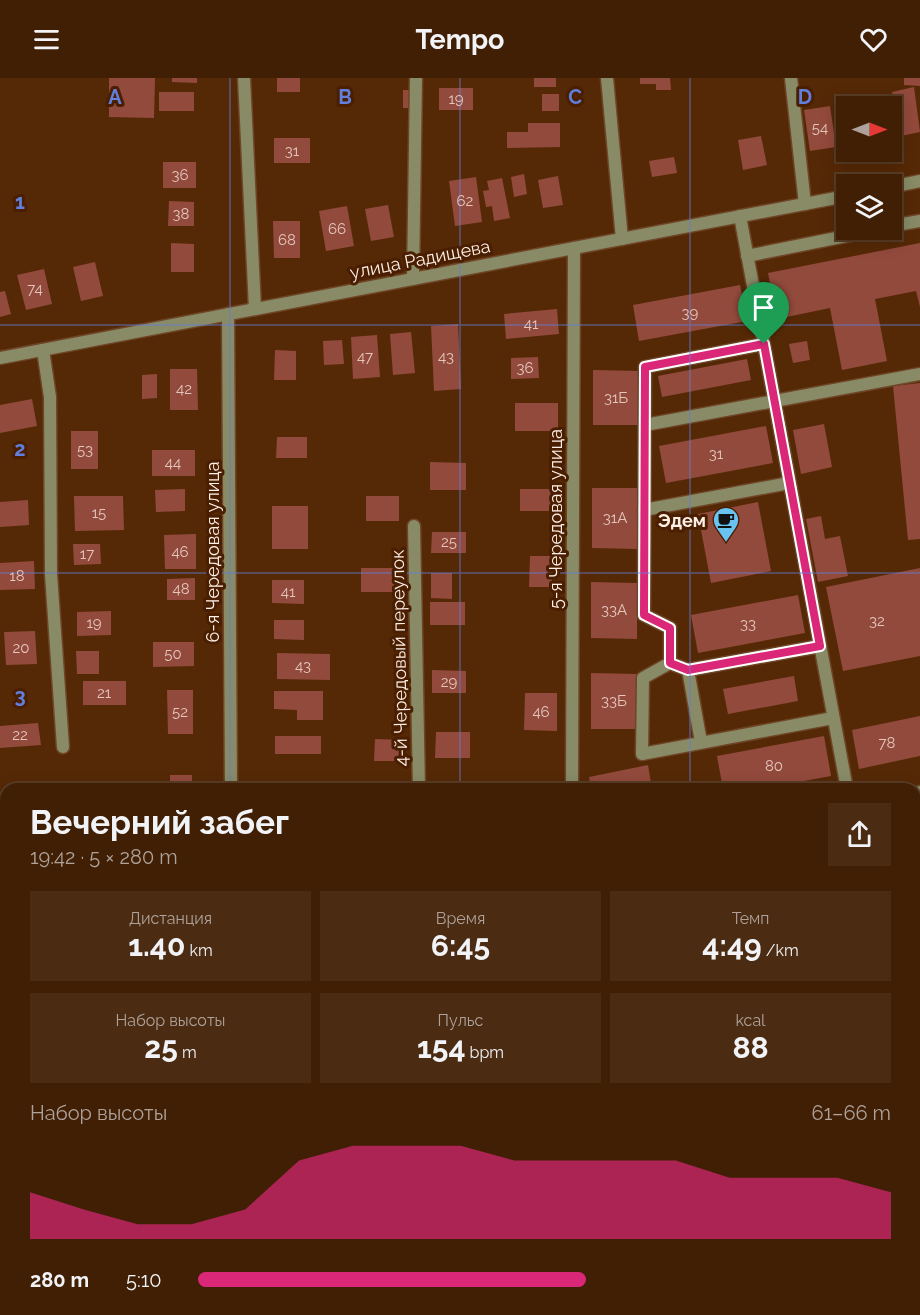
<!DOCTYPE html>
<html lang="ru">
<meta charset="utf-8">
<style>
:root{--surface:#401f04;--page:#4b2c13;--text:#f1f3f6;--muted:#aea29a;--line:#593d26;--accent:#db2777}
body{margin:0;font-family:Raleway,sans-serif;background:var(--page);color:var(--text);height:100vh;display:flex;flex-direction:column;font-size:22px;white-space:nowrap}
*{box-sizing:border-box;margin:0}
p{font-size:20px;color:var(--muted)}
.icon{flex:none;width:33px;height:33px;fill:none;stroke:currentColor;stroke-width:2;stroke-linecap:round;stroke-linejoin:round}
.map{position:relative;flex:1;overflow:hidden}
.side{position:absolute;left:0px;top:705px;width:921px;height:532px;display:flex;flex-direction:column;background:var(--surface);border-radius:18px 18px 0 0;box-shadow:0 3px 15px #0003,0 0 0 2px var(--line)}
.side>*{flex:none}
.needle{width:39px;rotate:90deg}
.controls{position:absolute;left:836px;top:18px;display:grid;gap:12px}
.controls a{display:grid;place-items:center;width:66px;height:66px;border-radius:0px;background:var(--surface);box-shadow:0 3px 15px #0003,0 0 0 2px var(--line);font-size:30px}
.pin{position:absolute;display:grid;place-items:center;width:51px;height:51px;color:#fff;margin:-62px -26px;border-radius:50% 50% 50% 0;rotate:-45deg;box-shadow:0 0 6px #0007}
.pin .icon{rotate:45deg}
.round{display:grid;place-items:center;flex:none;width:63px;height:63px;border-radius:0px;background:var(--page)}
.headline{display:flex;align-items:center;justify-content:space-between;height:102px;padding:0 30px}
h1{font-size:33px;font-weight:700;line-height:45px}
.metrics{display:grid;grid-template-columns:repeat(3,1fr);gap:9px;height:102px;padding:6px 30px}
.metrics div{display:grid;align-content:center;border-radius:0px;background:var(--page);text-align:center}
.metrics b{font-size:30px;font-weight:700}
.metrics small{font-size:16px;font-weight:400}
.metrics p{font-size:16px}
.chart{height:168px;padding:12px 30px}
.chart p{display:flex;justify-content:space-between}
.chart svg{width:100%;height:108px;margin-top:6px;fill:var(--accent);opacity:.7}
ul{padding:0 30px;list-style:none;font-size:20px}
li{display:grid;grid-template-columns:96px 72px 1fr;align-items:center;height:45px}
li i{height:15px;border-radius:8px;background:var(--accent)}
header{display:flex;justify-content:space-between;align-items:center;height:78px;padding:0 30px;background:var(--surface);font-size:27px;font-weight:700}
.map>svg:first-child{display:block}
</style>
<header><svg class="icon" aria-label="menu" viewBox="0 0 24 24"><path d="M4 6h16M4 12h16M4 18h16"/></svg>Tempo<svg class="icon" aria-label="heart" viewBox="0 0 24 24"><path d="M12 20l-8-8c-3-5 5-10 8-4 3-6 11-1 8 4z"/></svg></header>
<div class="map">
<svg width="920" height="1237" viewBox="0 0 920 1237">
<rect width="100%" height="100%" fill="#562906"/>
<path fill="#924a3c" d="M 109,0 L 155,0 L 154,40 L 109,39 Z
M 172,0 L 197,0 L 197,5 L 172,4 Z
M 277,0 L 300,0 L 300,14 L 277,14 Z
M 534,0 L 556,0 L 556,9 L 534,9 Z
M 640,0 L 670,0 L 671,12 L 656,12 L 656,6 L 640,6 Z
M 904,0 L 920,0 L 920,8 L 904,7 Z
M 914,9 L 920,54 L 901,58 L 898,43 L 891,44 L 891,28 L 884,28 L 883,24 L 894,22 L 892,14 Z
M 439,10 L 473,10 L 473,32 L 439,32 Z
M 403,12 L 411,12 L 412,30 L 403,30 Z
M 159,14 L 194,14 L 194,33 L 159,33 Z
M 542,16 L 559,16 L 559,33 L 542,33 Z
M 830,28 L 836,69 L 810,73 L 804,32 Z
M 528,45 L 560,45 L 560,69 L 507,70 L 507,54 L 528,54 Z
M 761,58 L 767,87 L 743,92 L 738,62 Z
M 274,60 L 310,60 L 310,85 L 274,85 Z
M 674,79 L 677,95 L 652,99 L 649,83 Z
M 163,84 L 196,84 L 196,110 L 163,110 Z
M 524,96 L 527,116 L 514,119 L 511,99 Z
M 558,98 L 563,127 L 543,130 L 538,102 Z
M 476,99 L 482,144 L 455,148 L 449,103 Z
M 502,100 L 510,140 L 494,143 L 492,128 L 486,129 L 483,113 L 489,112 L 487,103 Z
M 169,123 L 194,124 L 194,148 L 168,148 Z
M 388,127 L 394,159 L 371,163 L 365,131 Z
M 347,128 L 354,168 L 326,173 L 319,133 Z
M 273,143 L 300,143 L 300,180 L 274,180 Z
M 171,165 L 194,166 L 194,194 L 171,194 Z
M 920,165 L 920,229 L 916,213 L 875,221 L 887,283 L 842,292 L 830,230 L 777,241 L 768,195 Z
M 95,184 L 103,218 L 81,223 L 73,189 Z
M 44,191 L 52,226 L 26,232 L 17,197 Z
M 740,207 L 747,243 L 639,263 L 633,227 Z
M 5,213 L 11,236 L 0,239 L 0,214 Z
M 557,231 L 559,256 L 506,261 L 504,236 Z
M 458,246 L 461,311 L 434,313 L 431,248 Z
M 411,254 L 415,295 L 393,297 L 390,256 Z
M 377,257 L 380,299 L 353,301 L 351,259 Z
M 342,262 L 344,286 L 324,287 L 323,263 Z
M 807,263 L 810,282 L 793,285 L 789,266 Z
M 275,272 L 296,273 L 296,302 L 274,302 Z
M 538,279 L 539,300 L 511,301 L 511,280 Z
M 747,281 L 751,302 L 662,319 L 658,298 Z
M 170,291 L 197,291 L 198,332 L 170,332 Z
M 593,292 L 639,293 L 638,347 L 593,347 Z
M 157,296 L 157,320 L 142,321 L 142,297 Z
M 920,305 L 920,461 L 908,462 L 893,308 Z
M 32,321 L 37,348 L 0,355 L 0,327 Z
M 515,325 L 558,325 L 558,353 L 515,353 Z
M 824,346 L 832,389 L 801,396 L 793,352 Z
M 766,348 L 773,385 L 666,405 L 659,368 Z
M 71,353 L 98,353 L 98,391 L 71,391 Z
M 277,359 L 307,359 L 307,380 L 276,380 Z
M 152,372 L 195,372 L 195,398 L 152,398 Z
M 430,384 L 466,385 L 466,412 L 430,412 Z
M 592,410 L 638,410 L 637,471 L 592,470 Z
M 185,411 L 185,433 L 156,434 L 155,412 Z
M 520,411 L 558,411 L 557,433 L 520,433 Z
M 74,418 L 123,418 L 124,452 L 75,453 Z
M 366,418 L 399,418 L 399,443 L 366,443 Z
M 28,422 L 29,447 L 0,449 L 0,424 Z
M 758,424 L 771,493 L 711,505 L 698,436 Z
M 272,428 L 308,428 L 308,471 L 272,471 Z
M 821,438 L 825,461 L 840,458 L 848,498 L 818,504 L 806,441 Z
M 432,454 L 466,454 L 466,475 L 431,475 Z
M 196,456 L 196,491 L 165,491 L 164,457 Z
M 73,466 L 100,466 L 101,486 L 74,487 Z
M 530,478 L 552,478 L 552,509 L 529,509 Z
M 34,483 L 35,511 L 0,512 L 0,485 Z
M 361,490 L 398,490 L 397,514 L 361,514 Z
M 920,490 L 920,578 L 843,593 L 826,509 Z
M 431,495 L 452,495 L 452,521 L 431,520 Z
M 195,500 L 195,522 L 167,522 L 167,501 Z
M 272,502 L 304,502 L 304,526 L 272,525 Z
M 591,504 L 637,505 L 637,561 L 591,560 Z
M 798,517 L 805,555 L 698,575 L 691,537 Z
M 430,524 L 465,524 L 465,547 L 430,547 Z
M 111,533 L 111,557 L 77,558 L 77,534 Z
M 274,542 L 304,542 L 304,562 L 274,561 Z
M 35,553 L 37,586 L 6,587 L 4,554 Z
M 153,564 L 194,564 L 194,588 L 153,589 Z
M 76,573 L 99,573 L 99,596 L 77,596 Z
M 277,575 L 330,576 L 330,602 L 277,601 Z
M 432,592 L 466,593 L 466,615 L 432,615 Z
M 591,595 L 637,596 L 636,651 L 591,651 Z
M 794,598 L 798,623 L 728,636 L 723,611 Z
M 83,603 L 126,603 L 126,627 L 83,627 Z
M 167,612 L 193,612 L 193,656 L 168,656 Z
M 274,613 L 323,613 L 323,642 L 297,642 L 297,632 L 274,631 Z
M 525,615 L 557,615 L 557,653 L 524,652 Z
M 920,638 L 920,678 L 859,691 L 852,652 Z
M 38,645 L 41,667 L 0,670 L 0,648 Z
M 436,654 L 470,654 L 470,680 L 435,680 Z
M 275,658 L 321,658 L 321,676 L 275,676 Z
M 824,658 L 831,698 L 760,711 L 723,711 L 717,678 Z
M 375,661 L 405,662 L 405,683 L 374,683 Z
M 648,687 L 652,711 L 591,711 L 589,699 Z
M 170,697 L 192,697 L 192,711 L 170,711 Z
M 6,924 L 6,956 L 3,956 L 0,925 Z
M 6,995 L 6,1020 L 0,1021 L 0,996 Z
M 6,1067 L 6,1099 L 3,1099 L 0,1068 Z
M 915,1125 L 918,1125 L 918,1156 L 915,1156 Z
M 2,1128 L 6,1128 L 6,1150 L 2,1150 Z
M 278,1232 L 308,1232 L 308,1237 L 278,1237 Z
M 537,1232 L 557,1232 L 557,1235 L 537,1235 Z
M 637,1232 L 669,1232 L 669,1236 L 637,1236 Z
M 741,1232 L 767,1232 L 767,1237 L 741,1237 Z
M 864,1232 L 887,1232 L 887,1237 L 864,1237 Z"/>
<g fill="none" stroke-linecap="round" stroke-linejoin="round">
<g stroke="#6e4526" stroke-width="15">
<path id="service" d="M 740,138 L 847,711
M 891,148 L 920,143
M 747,178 L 876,152
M 763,266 L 645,289 L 644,537 L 670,550 L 670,585 L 643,600 L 642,676 L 833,640
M 645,347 L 920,296
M 644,432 L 789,405
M 670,585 L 688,592 L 820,568
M 688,592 L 701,664"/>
</g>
<g stroke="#6e4526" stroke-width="15">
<path id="minor" d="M 244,0 L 255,231
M 607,0 L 622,161
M 791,0 L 805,126
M 413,201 L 416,0
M 228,236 L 231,711
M 43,272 L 50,319 L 51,496 L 63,669
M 414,448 L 419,711
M 572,711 L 574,170
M 915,716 L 920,714
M 0,890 L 6,889
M 599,1232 L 599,1237
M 52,1237 L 53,1232
M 228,1237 L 228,1232
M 415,1237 L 415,1232
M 780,1237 L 780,1232"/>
</g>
<g stroke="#6e4526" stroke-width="15">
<path id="tertiary" d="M 891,109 L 920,103
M 0,280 L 846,118"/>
</g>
<use href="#service" stroke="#888b66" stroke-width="12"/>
<use href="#minor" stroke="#888b66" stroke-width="12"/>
<use href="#tertiary" stroke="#888b66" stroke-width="12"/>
</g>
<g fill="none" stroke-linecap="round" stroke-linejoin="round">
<g stroke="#fff" stroke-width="12">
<path id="route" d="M 764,266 L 820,568 L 688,592 L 670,585 L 670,550 L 644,537 L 645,289 Z"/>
</g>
<use href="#route" stroke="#db2777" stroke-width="8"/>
</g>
<path fill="none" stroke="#617fdc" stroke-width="1.5" stroke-opacity="0.55" d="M 230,0 L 230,711M 460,0 L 460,711M 690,0 L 690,711M 0,247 L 920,247M 0,495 L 920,495M 0,742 L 6,742M 915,742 L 920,742M 0,990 L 6,990M 915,990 L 920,990M 230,1232 L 230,1237M 460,1232 L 460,1237M 690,1232 L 690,1237"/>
<defs>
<g id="cafe-pin" transform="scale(1.35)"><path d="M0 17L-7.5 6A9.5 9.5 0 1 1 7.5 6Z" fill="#69c3f1" stroke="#4a1e00"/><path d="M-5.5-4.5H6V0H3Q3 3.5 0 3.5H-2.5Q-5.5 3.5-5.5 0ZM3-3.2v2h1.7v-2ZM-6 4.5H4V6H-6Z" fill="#111"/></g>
</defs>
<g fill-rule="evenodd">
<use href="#cafe-pin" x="726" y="442"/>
</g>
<g text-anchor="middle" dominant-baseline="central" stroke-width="6" stroke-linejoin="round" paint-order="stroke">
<g font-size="15" fill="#e4c6bc">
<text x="456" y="21">19</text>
<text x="820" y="50">54</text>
<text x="292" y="73">31</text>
<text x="180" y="97">36</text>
<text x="465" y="123">62</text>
<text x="181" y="136">38</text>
<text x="337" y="151">66</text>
<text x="287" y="162">68</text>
<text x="35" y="211">74</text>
<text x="690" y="235">39</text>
<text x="531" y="246">41</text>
<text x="365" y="279">47</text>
<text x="446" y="279">43</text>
<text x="525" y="290">36</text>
<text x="184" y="311">42</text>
<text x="616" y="320">31Б</text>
<text x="85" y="372">53</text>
<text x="716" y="376">31</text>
<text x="173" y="385">44</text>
<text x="99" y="435">15</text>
<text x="615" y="440">31А</text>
<text x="449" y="464">25</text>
<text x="180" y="474">46</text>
<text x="87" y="476">17</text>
<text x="17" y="498">18</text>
<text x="181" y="511">48</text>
<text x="288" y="514">41</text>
<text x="614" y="532">33А</text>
<text x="877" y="543">32</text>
<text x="94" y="545">19</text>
<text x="748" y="546">33</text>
<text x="21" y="570">20</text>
<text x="173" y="576">50</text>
<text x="303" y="588">43</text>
<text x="449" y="604">29</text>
<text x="104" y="615">21</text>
<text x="614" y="623">33Б</text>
<text x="180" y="634">52</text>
<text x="541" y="634">46</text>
<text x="20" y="657">22</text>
<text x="887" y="665">78</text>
<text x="774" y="688">80</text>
</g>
<g font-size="18" fill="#fff0e7" stroke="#4a1e00">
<text transform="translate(420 181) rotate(-11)">улица Радищева</text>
<text transform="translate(555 441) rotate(-90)">5-я Чередовая улица</text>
<text transform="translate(212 474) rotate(-90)">6-я Чередовая улица</text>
<text transform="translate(399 580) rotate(-91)">4-й Чередовый переулок</text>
</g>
<g font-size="18" font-weight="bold" fill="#fff0e7" stroke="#4a1e00" text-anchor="end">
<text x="706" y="442">Эдем</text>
</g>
</g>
<g font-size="20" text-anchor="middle" font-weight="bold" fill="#617fdc" stroke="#4a1e00" stroke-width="6" stroke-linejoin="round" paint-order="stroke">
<text x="115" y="26">A</text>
<text x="345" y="26">B</text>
<text x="575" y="26">C</text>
<text x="805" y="26">D</text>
<text x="20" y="131">1</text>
<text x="20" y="378">2</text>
<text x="20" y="625">3</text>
</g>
</svg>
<div class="controls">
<a><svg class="needle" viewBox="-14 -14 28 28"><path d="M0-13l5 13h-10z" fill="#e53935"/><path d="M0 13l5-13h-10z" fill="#aea29a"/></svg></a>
<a><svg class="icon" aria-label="layers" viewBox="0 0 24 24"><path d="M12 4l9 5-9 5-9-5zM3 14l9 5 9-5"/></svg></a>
</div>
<div class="pin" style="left:764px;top:266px;background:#1e9e55"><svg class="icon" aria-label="arrive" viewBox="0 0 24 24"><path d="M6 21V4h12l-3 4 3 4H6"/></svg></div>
<section class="side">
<div class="headline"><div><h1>Вечерний забег</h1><p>19:42 · 5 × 280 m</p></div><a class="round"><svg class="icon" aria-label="share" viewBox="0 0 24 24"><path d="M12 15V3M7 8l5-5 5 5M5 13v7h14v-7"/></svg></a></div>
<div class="metrics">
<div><p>Дистанция</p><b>1.40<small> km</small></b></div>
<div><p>Время</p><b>6:45</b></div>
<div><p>Темп</p><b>4:49<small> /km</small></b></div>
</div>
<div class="metrics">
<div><p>Набор высоты</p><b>25<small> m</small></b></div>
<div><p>Пульс</p><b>154<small> bpm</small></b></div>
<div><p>kcal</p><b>88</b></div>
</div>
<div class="chart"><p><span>Набор высоты</span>61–66 m</p>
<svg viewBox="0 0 160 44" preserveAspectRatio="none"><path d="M0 44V25L10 32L20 38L30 38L40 32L50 12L60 6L70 6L80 6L90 12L100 12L110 12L120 12L130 19L140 19L150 19L160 25V44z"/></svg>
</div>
<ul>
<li><b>280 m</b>5:10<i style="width:56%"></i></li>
</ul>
</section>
</div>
